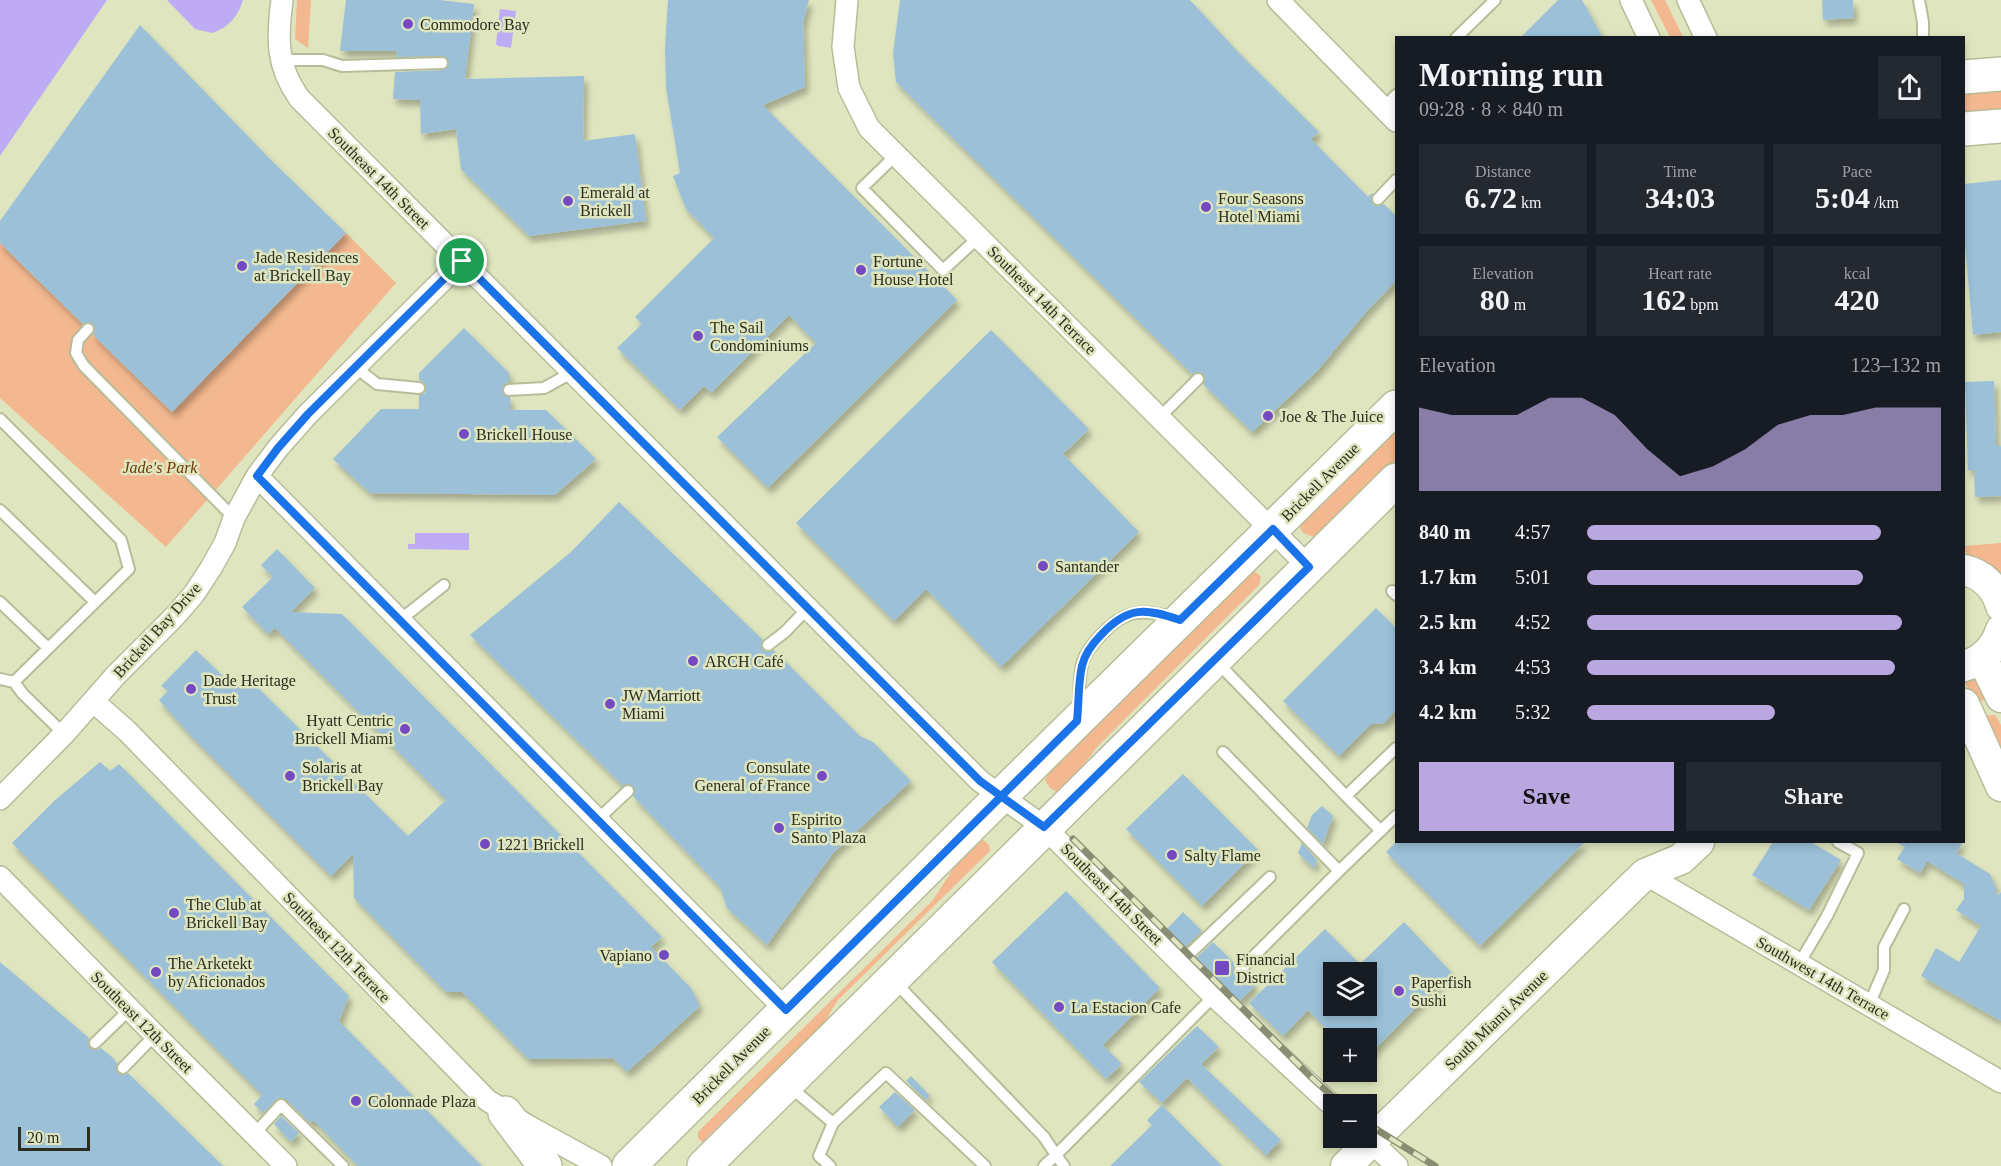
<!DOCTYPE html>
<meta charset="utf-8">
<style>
:root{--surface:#171b24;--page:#242831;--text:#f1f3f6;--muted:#9ea1a6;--accent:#b9a7df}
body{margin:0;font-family:Georgia,serif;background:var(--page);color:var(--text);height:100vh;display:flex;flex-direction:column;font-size:22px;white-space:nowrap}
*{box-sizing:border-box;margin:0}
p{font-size:20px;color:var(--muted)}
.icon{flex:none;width:33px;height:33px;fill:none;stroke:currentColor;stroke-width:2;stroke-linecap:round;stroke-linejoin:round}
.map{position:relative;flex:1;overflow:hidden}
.drawer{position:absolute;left:1395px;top:36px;width:570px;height:807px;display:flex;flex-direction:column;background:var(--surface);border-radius:0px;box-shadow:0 3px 9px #0003}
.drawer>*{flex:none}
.controls{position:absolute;left:1323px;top:962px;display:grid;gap:12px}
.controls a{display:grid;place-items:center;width:54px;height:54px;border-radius:0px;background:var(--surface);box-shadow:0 3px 9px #0003;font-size:30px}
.scale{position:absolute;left:18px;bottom:15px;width:72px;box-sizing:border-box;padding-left:6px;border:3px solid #2b2e1f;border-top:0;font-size:16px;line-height:21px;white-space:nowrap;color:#2b2e1f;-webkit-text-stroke:4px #dfe6bf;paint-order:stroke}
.pin{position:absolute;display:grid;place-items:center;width:51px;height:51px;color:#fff;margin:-26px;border:3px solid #fff;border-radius:50%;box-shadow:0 2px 6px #0007}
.round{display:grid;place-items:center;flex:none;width:63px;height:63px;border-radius:0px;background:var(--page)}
.overview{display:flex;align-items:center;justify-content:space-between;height:102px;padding:0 24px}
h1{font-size:33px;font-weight:800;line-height:45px}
.metrics{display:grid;grid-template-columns:repeat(3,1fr);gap:9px;height:102px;padding:6px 24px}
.metrics div{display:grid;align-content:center;border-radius:0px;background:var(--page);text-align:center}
.metrics b{font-size:30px;font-weight:800}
.metrics small{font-size:16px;font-weight:400}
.metrics p{font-size:16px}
.chart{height:168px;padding:12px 24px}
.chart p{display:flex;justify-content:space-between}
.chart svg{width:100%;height:108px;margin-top:6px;fill:var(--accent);opacity:.7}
.button{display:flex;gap:12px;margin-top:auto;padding:12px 24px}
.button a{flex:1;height:69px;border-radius:0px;background:var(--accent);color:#111;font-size:24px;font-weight:800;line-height:69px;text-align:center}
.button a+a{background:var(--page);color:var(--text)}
ul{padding:0 24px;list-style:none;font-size:20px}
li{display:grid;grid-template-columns:96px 72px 1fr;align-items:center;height:45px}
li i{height:15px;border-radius:8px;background:var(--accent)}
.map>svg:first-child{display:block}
</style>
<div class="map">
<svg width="2001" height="1166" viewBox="0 0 2001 1166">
<defs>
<filter id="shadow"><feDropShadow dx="3.5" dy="6" stdDeviation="3" flood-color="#0004"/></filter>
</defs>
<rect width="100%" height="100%" fill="#dfe6bf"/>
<path fill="#f3b88f" d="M 297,0 L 311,0 L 308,48 L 295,39 Z
M 1651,0 L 1665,0 L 1683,37 L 1670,37 Z
M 2001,88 L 2001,114 L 1964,117 L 1964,91 Z
M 346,233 L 396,283 L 166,547 L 0,398 L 0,243 L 172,412 Z
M 1396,425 L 1396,462 L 1322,534 L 1314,537 L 1303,533 L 1299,525 Z
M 2001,543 L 2001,573 L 1976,561 L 1964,551 L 1964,546 Z
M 1254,571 L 1261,577 L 1259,585 L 1097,747 L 1072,780 L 1058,793 L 1050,788 L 1045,780 L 1051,768 L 1246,573 Z
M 1981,675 L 1989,700 L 1975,701 L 1964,681 Z
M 1995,715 L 2001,725 L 2001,759 L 1980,716 Z
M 978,839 L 982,839 L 989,845 L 990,851 L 837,1001 L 812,1044 L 707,1143 L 702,1142 L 698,1138 L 698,1132 L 933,900 L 962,855 Z"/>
<path fill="#beabf5" d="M 0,0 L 107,0 L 0,156 Z
M 167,0 L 243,0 C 238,17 228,28 212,33 L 195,29 Z
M 500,9 L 516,11 L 511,48 L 498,46 L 496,44 Z
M 415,533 L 469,533 L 469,550 L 408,549 L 408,544 L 415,544 Z"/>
<path fill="#9bc0d7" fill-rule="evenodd" filter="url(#shadow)" d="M 346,0 L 440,0 L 474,4 L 465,79 L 584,76 L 583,141 L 635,134 L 646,221 L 529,236 L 461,169 L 456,129 L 421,134 L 420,100 L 393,99 L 395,72 L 443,70 L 449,66 L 448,59 L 442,56 L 396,57 L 397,51 L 340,51 Z
M 668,0 L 809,0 L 803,23 L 805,87 L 763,105 L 957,300 L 768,488 L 717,437 L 816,343 L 789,315 L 711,393 L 704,386 L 680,410 L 617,348 L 642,324 L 635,317 L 714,238 L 686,209 L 673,176 L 680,173 L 666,87 L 665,48 Z
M 900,0 L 1190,0 L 1240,54 L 1319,132 L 1311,139 L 1368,197 L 1372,193 L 1373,194 L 1371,198 L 1372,204 L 1377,206 L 1384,204 L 1396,216 L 1396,281 L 1366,312 L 1318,370 L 1252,432 L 1203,384 L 1205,378 L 1203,373 L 1197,372 L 1192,374 L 896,82 L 893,53 Z
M 1558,0 L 1582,0 L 1603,38 L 1520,38 Z
M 1822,0 L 1853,0 L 1854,18 L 1823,20 Z
M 140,25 L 269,158 L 346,233 L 172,412 L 98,340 L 93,334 L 95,330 L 93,324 L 89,322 L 83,324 L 0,243 L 0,221 Z
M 2001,180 L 2001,332 L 1973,335 L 1964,232 L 1964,184 Z
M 464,328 L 509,373 L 509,382 L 504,384 L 502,390 L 503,395 L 510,397 L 510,410 L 546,410 L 596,459 L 555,495 L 370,493 L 333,459 L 381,409 L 419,409 L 419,395 L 425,393 L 426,388 L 424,382 L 419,380 L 419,373 Z
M 991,330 L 1089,429 L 1063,454 L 1139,532 L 1001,667 L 926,589 L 894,621 L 796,523 Z
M 1994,381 L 1996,446 L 2001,446 L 2001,496 L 1975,497 L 1974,470 L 1968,470 L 1965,382 Z
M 619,502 L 763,640 L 761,645 L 762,650 L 768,652 L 774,650 L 860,736 L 873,742 L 911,781 L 833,853 L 767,945 L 727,908 L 720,887 L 633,796 L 635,790 L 633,786 L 627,784 L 623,786 L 470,635 L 571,552 Z
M 277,549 L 315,588 L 291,612 L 342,614 L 662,937 L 651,947 L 691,988 L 700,1006 L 627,1072 L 613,1058 L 528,1059 L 462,992 L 446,992 L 354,898 L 353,854 L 331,876 L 190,735 L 159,700 L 168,691 L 161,686 L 196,650 L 236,689 L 247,677 L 408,836 L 446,800 L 275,628 L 268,634 L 242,607 L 273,577 L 261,565 Z
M 1376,608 L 1396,628 L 1396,710 L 1384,723 L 1371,724 L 1339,756 L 1283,701 Z
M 100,762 L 110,771 L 119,764 L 349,996 L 339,1021 L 482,1166 L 358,1166 L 313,1120 L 310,1123 L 286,1099 L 278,1098 L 263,1113 L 254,1104 L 262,1095 L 12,843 L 54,801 Z
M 1183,774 L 1258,850 L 1202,906 L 1126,829 Z
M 1322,806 L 1333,816 L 1323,844 L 1307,828 L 1312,815 Z
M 1396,842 L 1585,842 L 1480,946 L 1386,852 Z
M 1773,842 L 1811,842 L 1841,860 L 1809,910 L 1752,875 Z
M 1896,842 L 1963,842 L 1956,853 L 1990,874 L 1996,888 L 1996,893 L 1999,895 L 2001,892 L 2001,1021 L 1921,976 L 1936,948 L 1959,962 L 1981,926 L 1956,910 L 1964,899 L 1964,884 L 1927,861 L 1920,873 L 1897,859 L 1905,847 Z
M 1302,843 L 1317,860 L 1314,868 L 1298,853 Z
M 1066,891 L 1160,988 L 1103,1045 L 1122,1064 L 1106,1079 L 992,962 Z
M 1183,912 L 1202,931 L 1184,948 L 1166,930 Z
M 1404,922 L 1451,972 L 1366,1058 L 1366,1038 L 1335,1038 L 1308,1010 L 1283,1036 L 1249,1003 L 1325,929 L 1360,964 ZM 1334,972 L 1366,972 L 1366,1005 L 1334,1005 Z
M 1213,942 L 1235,964 L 1233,971 L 1235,976 L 1241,977 L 1246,975 L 1256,985 L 1239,1002 L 1195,959 Z
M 0,962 L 89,1038 L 88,1044 L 90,1049 L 96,1050 L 101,1048 L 113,1058 L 117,1063 L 116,1069 L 118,1074 L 124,1075 L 128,1073 L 223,1166 L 0,1166 Z
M 1197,1026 L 1219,1047 L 1201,1064 L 1281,1140 L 1266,1155 L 1187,1078 L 1162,1103 L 1139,1082 Z
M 911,1076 L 930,1096 L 926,1100 L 906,1081 Z
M 895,1092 L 915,1110 L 898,1127 L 879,1107 Z
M 1162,1105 L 1222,1166 L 1110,1166 L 1152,1125 L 1147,1120 Z
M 281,1116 L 299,1133 L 291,1142 L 274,1124 Z"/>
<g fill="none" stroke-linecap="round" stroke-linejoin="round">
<g stroke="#b7bd98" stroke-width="14">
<path id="lane" d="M 1919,0 L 1923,22 L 1923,38
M 1456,38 L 1495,0
M 281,60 L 323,60 L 342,66 L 442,63
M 1384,108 L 1396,95
M 896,155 L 862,188 L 943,270 L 979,237
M 1378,199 L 1396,180
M 88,329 L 78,340 L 76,353 L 84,366 L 234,518
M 355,367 L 377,384 L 419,388
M 509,390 L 544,388 L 573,372
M 1160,417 L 1198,379
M 0,419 L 121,540 L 129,569 L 14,682
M 0,510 L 95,602
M 1392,591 L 1396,595
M 0,602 L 48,648
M 400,620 L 444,585
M 768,645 L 785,632 L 808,608
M 1217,662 L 1346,796 L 1396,748
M 0,679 L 14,682 L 23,694 L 64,734
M 1079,708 C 1080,692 1078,676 1083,661 C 1087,650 1094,642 1102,634 C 1124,610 1143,608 1174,618
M 1223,752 L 1339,871 L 1396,816
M 1346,796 L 1381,831
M 597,820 L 628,791
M 1181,962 L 1270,877
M 1799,964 L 1827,916 L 1858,853 L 1838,842
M 1240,970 L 1339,871
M 894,981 L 1044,1137 L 1056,1155 L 1216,994
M 1869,1005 L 1884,970 L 1884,947 L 1904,909
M 95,1043 L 129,1010
M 123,1068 L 155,1035
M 789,1086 L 833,1123
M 254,1134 L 281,1105 L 343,1166
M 830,1166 L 819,1156 L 833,1123 L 886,1073 L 985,1166
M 1044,1166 L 1056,1155 L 1064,1166"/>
</g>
<g stroke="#b7bd98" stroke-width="24">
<path id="street" d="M 282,0 C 277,39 276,65 299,98 L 980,781 L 1044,827 L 1214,996 L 1334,1107
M 847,0 L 843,47 L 849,88 L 869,128 L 1309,567
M 1278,0 L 1396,121
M 1631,0 L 1649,38
M 1688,0 L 1706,38
M 257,476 L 786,1010
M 94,702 L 127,731 L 487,1100 L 528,1126 L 601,1166
M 0,799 L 64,734 L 116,675 L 174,617 L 194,594 L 211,568 L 225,543 L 234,518 L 257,476 L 278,448 L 308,414 L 462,261
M 1645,874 L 2001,1082
M 0,877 L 155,1035 L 286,1166
M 1366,1137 L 1397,1166"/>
</g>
<g stroke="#b7bd98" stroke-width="33">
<path id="secondary" d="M 1964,570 C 1982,574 1996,587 2001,606
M 1982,658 L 2001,697
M 1964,666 C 1983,661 1995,648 2001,630
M 1964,704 L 2001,786
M 1346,1166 L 1645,874 L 1681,859 L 1699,842"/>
</g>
<g stroke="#b7bd98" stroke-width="36">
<path id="primary" d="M 1964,77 L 2001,74
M 1964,129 L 2001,126
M 505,1113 L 545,1166
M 629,1166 L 1001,796 L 1396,407
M 704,1166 L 1396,480"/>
</g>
<use href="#lane" stroke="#fff" stroke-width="10"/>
<use href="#street" stroke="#fff" stroke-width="21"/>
<use href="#secondary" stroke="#fff" stroke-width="30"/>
<use href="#primary" stroke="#fff" stroke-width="33"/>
<g stroke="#898e72" stroke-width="7">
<path id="rail" d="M 1073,839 L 1312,1078 L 1341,1104
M 1366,1123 L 1435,1166"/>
</g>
<use href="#rail" stroke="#dfe6bf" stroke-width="4.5" stroke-dasharray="14" stroke-linecap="butt"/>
</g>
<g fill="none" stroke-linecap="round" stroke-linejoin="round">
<g stroke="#fff" stroke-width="12">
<path id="route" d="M 462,261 L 308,414 L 278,448 L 257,476 L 786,1010 L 1077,721 C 1079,702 1078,683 1082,666 C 1085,653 1092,644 1101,635 C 1128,606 1145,608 1180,620 L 1273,529 L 1309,567 L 1044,827 L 980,781 L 462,261"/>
</g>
<use href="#route" stroke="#1a73e8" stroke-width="8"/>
</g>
<g fill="#744ac2" stroke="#dfe6bf" stroke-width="2">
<circle cx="408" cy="24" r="6"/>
<circle cx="568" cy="201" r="6"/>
<circle cx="1206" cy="207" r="6"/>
<circle cx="242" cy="266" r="6"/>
<circle cx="861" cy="270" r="6"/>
<circle cx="698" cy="336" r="6"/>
<circle cx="1268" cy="416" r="6"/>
<circle cx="464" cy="434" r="6"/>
<circle cx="1043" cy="566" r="6"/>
<circle cx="693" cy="661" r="6"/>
<circle cx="191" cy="689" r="6"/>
<circle cx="610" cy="704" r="6"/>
<circle cx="405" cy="729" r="6"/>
<circle cx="290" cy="776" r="6"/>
<circle cx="822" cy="776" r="6"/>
<circle cx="779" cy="828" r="6"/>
<circle cx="485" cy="844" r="6"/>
<circle cx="1172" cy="855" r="6"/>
<circle cx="174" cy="913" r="6"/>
<circle cx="664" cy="955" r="6"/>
<rect x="1214" y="960" width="16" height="16" rx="3"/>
<circle cx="156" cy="972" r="6"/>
<circle cx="1399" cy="991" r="6"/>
<circle cx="1059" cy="1007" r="6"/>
<circle cx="356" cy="1101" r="6"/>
</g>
<g text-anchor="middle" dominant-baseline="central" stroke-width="5" stroke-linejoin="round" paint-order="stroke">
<g font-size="16" fill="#2b2e1f" stroke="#dfe6bf" text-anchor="start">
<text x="420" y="24">Commodore Bay</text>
<text x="580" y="192">Emerald at<tspan x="580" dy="18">Brickell</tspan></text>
<text x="1218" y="198">Four Seasons<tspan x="1218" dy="18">Hotel Miami</tspan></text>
<text x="254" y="257">Jade Residences<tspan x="254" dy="18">at Brickell Bay</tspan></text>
<text x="873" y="261">Fortune<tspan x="873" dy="18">House Hotel</tspan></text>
<text x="710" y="327">The Sail<tspan x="710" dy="18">Condominiums</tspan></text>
<text x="1280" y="416">Joe &amp; The Juice</text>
<text x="476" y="434">Brickell House</text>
<text x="1055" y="566">Santander</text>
<text x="705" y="661">ARCH Café</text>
<text x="203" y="680">Dade Heritage<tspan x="203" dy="18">Trust</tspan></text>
<text x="622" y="695">JW Marriott<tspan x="622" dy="18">Miami</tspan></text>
<text x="393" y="720" text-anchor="end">Hyatt Centric<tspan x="393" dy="18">Brickell Miami</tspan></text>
<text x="302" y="767">Solaris at<tspan x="302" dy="18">Brickell Bay</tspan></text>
<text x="810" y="767" text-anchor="end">Consulate<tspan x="810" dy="18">General of France</tspan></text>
<text x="791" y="819">Espirito<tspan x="791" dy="18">Santo Plaza</tspan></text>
<text x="497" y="844">1221 Brickell</text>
<text x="1184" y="855">Salty Flame</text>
<text x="186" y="904">The Club at<tspan x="186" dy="18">Brickell Bay</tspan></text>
<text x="652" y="955" text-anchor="end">Vapiano</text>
<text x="1236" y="959">Financial<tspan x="1236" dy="18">District</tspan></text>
<text x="168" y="963">The Arketekt<tspan x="168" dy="18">by Aficionados</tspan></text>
<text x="1411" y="982">Paperfish<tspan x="1411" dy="18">Sushi</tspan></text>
<text x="1071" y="1007">La Estacion Cafe</text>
<text x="368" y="1101">Colonnade Plaza</text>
</g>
<g font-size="16" fill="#2b2e1f" stroke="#dfe6bf">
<text transform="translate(379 178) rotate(45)">Southeast 14th Street</text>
<text transform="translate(1042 300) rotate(45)">Southeast 14th Terrace</text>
<text transform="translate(1320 482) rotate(-45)">Brickell Avenue</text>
<text transform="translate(157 630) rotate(-48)">Brickell Bay Drive</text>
<text transform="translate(1112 894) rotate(45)">Southeast 14th Street</text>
<text transform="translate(337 947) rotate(46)">Southeast 12th Terrace</text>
<text transform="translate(1823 978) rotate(30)">Southwest 14th Terrace</text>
<text transform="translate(1496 1020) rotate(-44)">South Miami Avenue</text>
<text transform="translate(142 1022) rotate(45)">Southeast 12th Street</text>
<text transform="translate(731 1065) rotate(-45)">Brickell Avenue</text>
</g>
<g font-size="16" font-style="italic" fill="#713904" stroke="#dfe6bf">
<text x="160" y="467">Jade's Park</text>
</g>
</g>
</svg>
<div class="controls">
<a><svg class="icon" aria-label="layers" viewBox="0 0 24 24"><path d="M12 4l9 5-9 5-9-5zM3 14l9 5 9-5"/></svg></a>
<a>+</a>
<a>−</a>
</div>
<div class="scale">20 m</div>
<div class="pin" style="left:462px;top:261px;background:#1e9e55"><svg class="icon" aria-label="arrive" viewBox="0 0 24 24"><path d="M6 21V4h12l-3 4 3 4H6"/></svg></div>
<section class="drawer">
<div class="overview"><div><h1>Morning run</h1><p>09:28 · 8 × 840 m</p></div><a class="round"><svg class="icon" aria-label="share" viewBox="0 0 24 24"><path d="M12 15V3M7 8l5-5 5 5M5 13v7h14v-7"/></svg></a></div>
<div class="metrics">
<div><p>Distance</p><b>6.72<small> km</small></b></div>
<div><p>Time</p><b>34:03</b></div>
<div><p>Pace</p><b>5:04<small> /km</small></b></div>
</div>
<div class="metrics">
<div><p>Elevation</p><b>80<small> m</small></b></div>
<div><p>Heart rate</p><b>162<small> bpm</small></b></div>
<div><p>kcal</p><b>420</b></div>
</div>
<div class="chart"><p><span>Elevation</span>123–132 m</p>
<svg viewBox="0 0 160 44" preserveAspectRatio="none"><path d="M0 44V10L10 13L20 13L30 13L40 6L50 6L60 13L70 27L80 38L90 34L100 27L110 17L120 13L130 13L140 10L150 10L160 10V44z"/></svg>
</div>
<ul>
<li><b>840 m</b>4:57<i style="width:83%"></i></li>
<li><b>1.7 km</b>5:01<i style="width:78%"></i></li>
<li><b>2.5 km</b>4:52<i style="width:89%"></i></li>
<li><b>3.4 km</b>4:53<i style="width:87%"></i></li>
<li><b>4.2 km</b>5:32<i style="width:53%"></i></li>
</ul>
<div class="button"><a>Save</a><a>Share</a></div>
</section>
</div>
